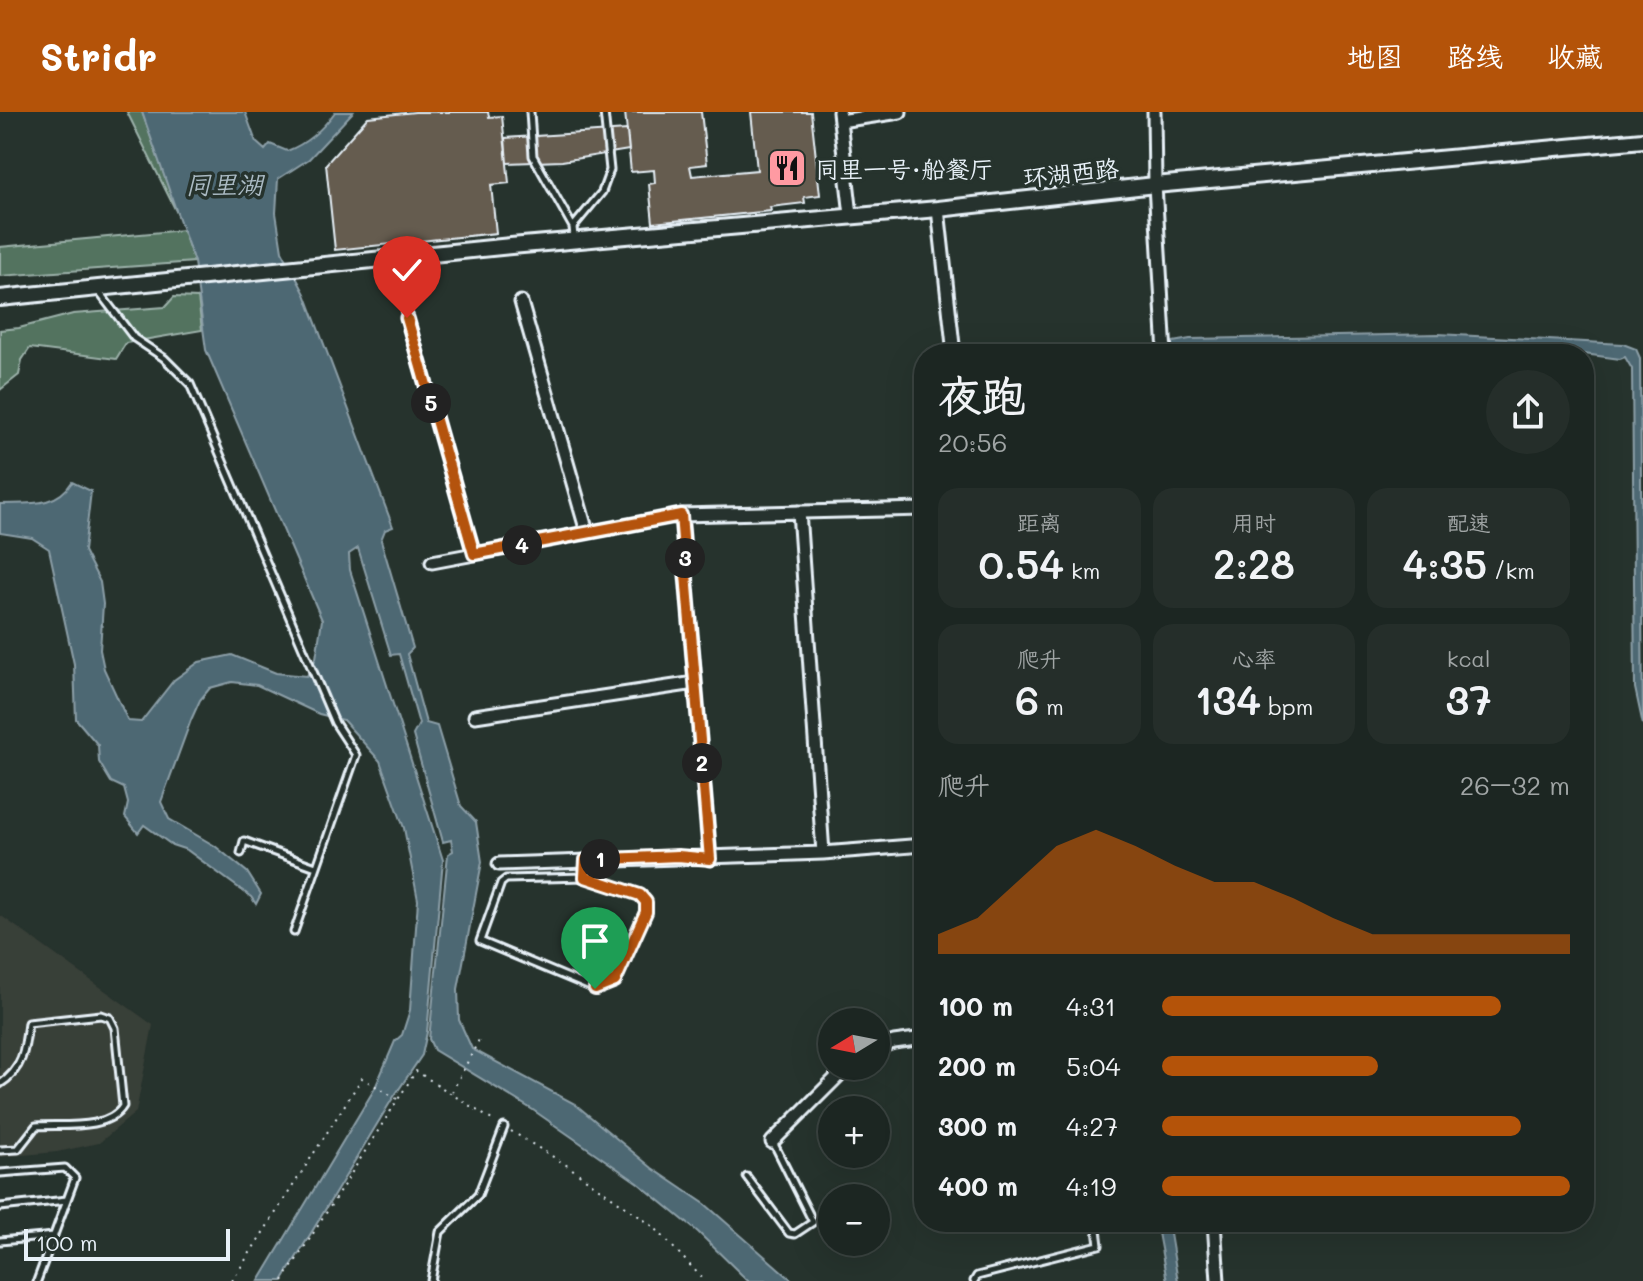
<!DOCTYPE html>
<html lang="zh">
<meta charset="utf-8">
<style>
:root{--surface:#1c2622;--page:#252e2a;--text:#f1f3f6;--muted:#a0a5a5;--line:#3a4340;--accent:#b45309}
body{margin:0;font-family:Mali,"LXGW WenKai TC",sans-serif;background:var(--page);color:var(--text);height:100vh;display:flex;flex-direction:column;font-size:30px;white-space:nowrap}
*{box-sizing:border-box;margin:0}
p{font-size:26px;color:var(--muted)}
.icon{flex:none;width:44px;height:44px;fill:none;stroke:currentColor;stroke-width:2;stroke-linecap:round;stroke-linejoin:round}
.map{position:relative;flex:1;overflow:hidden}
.drawer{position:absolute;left:914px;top:232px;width:680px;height:888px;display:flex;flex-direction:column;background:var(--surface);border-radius:32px;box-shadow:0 8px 32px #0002,0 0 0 2px var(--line)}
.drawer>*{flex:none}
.needle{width:52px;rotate:260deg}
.controls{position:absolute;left:818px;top:896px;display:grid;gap:16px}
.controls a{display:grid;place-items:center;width:72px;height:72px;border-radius:50%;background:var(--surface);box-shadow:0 8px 32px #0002,0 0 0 2px var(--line);font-size:40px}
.scale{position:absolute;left:24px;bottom:20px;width:206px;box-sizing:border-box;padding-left:8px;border:4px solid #e8f1f8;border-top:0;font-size:22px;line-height:28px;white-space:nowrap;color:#e8f1f8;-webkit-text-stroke:6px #26332d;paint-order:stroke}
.pin{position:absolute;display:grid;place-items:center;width:68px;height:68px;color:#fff;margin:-82px -34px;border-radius:50% 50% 50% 0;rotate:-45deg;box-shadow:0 0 8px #0007}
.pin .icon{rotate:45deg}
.km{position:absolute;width:40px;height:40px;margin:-20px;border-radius:50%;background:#222;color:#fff;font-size:22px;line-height:40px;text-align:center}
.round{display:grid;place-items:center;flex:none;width:84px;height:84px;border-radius:42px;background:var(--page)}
.head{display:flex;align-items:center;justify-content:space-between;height:136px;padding:0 24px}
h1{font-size:44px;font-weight:600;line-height:60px}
.metrics{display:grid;grid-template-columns:repeat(3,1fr);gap:12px;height:136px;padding:8px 24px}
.metrics div{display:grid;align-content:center;border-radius:20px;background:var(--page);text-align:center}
.metrics b{font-size:40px;font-weight:600}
.metrics small{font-size:22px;font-weight:400}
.metrics p{font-size:22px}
.chart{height:224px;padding:16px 24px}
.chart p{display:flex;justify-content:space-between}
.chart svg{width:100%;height:144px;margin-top:8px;fill:var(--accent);opacity:.7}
ul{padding:0 24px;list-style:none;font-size:26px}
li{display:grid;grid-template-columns:128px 96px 1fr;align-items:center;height:60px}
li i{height:20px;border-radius:10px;background:var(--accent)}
header{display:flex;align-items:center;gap:48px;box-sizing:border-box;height:112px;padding:0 40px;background:var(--accent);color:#fff}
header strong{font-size:38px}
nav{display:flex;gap:44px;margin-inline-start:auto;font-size:28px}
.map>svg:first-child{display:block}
</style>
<header>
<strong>Stridr</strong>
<nav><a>地图</a><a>路线</a><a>收藏</a></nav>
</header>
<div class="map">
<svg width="1643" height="1169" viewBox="0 0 1643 1169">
<rect width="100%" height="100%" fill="#26332d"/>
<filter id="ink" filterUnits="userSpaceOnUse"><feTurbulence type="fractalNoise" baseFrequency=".0125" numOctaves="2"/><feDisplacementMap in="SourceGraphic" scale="16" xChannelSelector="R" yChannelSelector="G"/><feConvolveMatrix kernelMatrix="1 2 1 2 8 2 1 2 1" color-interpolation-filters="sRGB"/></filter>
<g filter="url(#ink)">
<path fill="#393f38" d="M 0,803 L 153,913 L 136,1000 L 99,1031 L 57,1040 L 0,1045 Z"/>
<path fill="#52735e" stroke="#9db2ab" stroke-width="2" d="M 127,0 L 142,0 L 179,105 Z
M 183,118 L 194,150 L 0,164 L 0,135 Z
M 174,185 L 198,186 L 202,218 L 126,231 L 116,247 L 30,236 L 22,248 L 19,263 L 0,278 L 0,218 L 19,216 L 73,202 L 165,195 Z"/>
<path fill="#4e6873" stroke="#8c9fa8" stroke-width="2" d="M 142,0 L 245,0 L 256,30 L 265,38 L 270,32 L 287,39 C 308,31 322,18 335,0 L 353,0 L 309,47 L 278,67 L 276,101 L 282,139 L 305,182 L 393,415 L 385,418 L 381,428 L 413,536 L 407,542 L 426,611 L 437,614 L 461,694 L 476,710 L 482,750 L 458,877 L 459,908 L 472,937 L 575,992 L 652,1056 L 705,1092 L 793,1169 L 748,1169 L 698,1120 L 638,1071 L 533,998 L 434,938 L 429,927 L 448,742 L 453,739 L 451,728 L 443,730 L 413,623 L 419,612 L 399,542 L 391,543 L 358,436 L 349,442 L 350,458 L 443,748 L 427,920 L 422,943 L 391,989 L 282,1169 L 259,1169 L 375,976 L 395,929 L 402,923 L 410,898 L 418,788 L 404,716 L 380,649 L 343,608 L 319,602 L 257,573 L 232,570 L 210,576 L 200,588 L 191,608 L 161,690 L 169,707 L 215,734 L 247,760 L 261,782 L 256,792 L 251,785 L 187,738 L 172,733 L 144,713 L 138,721 L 125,705 L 128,691 L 124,676 L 111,670 L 99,650 L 98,633 L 76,607 L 74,552 L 49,437 L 32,426 L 0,421 L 0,392 C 28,391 56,396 72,370 L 91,379 L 84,439 L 100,470 L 103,492 L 100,538 L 104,557 L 128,609 L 141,610 L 174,568 L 199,550 L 232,543 L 276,561 L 307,564 L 316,546 L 322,508 L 206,238 L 194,150 Z
M 1438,222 L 1623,232 L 1636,237 L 1640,246 L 1643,613 L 1635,576 L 1632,257 L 1625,245 L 1620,247 L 1584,242 L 1381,235 L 1104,242 L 1190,227 Z
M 1156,1110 L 1168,1110 L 1178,1169 L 1167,1169 Z"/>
<path fill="#655c50" stroke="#e8f1f8" stroke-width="2" d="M 415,0 L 488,0 L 489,5 L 502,4 L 509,71 L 491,73 L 496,121 L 335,138 L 326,52 L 368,5 Z
M 625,0 L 701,0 L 707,52 L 690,54 L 692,64 L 757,58 L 751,0 L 811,0 L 820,83 L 804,85 L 805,91 L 770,95 L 771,99 L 653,111 L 649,72 L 655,71 L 654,58 L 631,60 Z
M 627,18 L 629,38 L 562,49 L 507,51 L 505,26 Z"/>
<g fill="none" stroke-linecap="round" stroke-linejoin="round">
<g stroke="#e8f1f8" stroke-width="11">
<path id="lane" d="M 530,0 L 533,44 L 573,115 L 574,125
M 573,115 L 602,80 L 610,58 L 604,0
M 99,180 L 134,226 L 164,246 L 190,272 L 335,611 L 356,643 L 294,820
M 241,741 L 244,729 L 316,755
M 585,765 L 640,783 L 646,790 L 646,800 L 615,869 L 595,877 L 480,829 L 501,771 L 506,767 L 585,765 L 586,749
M 0,972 C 23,957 25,937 28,911 L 101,903 L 110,906 L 115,916 L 123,994 C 108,1019 62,1012 36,1014 L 18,1037 L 0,1038
M 0,1061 L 65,1056 L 75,1066 L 37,1169
M 747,1065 L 789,1121 L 795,1122 L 813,1110 L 773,1030
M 0,1095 L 67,1088
M 0,1129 L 54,1124
M 431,1169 L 440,1120 L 478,1083 L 504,1015
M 974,1169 L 977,1164 L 1099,1133 L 1096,1110"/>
</g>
<g stroke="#e8f1f8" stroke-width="17">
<path id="street" d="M 839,0 L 851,103
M 1154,0 L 1155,73 L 1165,242
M 840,9 L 900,0
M 938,97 L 954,242
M 521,190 L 587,420
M 407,206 L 474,442
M 799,400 L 823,741
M 681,403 L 710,747
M 432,450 L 681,403 L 924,397
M 475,604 L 695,571
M 499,752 L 823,741 L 924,733
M 876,936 L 894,930 L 924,926
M 772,1030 L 848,954
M 1214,1110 L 1218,1169"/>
</g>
<g stroke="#e8f1f8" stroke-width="20">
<path id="secondary" d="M 0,186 L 511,134 L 938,97 L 1155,73 L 1643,28"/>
</g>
<path stroke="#e8f1f8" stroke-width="2" stroke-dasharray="2 6" stroke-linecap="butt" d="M 452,980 L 481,924
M 511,1019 L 568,1054 L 654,1115 L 705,1169
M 232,1169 L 362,966 L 397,987
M 283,1169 L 416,959 L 495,1010"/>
<use href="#lane" stroke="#26332d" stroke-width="5"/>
<use href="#street" stroke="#26332d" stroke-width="11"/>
<use href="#secondary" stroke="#26332d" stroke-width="14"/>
</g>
</g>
<g fill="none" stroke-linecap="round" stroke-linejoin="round" filter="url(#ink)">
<g stroke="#fff" stroke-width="16">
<path id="route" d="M 407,206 L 474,442 L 681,403 L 710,747 L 678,744 L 586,748 L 585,765 L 640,783 L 646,790 L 646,800 L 615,869 L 595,877"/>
</g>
<use href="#route" stroke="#b45309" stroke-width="10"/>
</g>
<defs>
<g id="restaurant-square" transform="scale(2)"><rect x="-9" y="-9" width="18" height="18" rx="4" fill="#ff9aa2" stroke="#26332d"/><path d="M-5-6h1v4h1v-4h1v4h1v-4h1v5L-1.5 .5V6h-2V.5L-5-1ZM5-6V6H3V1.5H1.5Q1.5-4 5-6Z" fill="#111"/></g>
</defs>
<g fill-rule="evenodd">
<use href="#restaurant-square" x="787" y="56"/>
</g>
<g text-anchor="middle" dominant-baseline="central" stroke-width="7" stroke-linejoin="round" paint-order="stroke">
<g font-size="24" fill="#e8f1f8" stroke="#26332d" text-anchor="start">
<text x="815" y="56">同里一号·船餐厅</text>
</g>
<g font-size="24" fill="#e8f1f8" stroke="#26332d">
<text transform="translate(1071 60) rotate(-6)">环湖西路</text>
</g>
<g font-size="26" font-style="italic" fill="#aabac3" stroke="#26332d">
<text x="224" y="72">同里湖</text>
</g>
</g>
</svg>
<div class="controls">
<a><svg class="needle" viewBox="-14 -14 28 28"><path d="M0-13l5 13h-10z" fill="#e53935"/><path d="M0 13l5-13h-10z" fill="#a0a5a5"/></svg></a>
<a>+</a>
<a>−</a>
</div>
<div class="scale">100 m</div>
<div class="pin" style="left:595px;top:877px;background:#1e9e55"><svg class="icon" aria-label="arrive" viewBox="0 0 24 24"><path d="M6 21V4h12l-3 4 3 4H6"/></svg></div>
<div class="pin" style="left:407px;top:206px;background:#d93025"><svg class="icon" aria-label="check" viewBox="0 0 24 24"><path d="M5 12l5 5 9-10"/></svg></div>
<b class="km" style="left:600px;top:747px">1</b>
<b class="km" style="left:702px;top:651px">2</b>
<b class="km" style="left:685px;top:446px">3</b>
<b class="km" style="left:522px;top:433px">4</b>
<b class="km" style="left:431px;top:291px">5</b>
<section class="drawer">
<div class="head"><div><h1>夜跑</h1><p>20:56</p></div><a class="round"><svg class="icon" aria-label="share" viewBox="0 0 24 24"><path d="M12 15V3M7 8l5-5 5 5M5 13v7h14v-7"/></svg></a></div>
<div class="metrics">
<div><p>距离</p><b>0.54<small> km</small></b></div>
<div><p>用时</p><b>2:28</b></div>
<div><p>配速</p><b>4:35<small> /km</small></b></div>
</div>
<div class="metrics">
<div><p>爬升</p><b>6<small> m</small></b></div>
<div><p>心率</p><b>134<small> bpm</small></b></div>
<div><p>kcal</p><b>37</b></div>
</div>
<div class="chart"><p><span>爬升</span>26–32 m</p>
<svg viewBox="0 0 160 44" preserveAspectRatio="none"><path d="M0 44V38L10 33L20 22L30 11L40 6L50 11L60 17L70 22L80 22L90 27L100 33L110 38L120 38L130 38L140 38L150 38L160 38V44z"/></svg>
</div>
<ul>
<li><b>100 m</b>4:31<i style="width:83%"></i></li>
<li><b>200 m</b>5:04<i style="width:53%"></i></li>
<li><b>300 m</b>4:27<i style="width:88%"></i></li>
<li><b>400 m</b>4:19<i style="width:100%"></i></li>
</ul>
</section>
</div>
